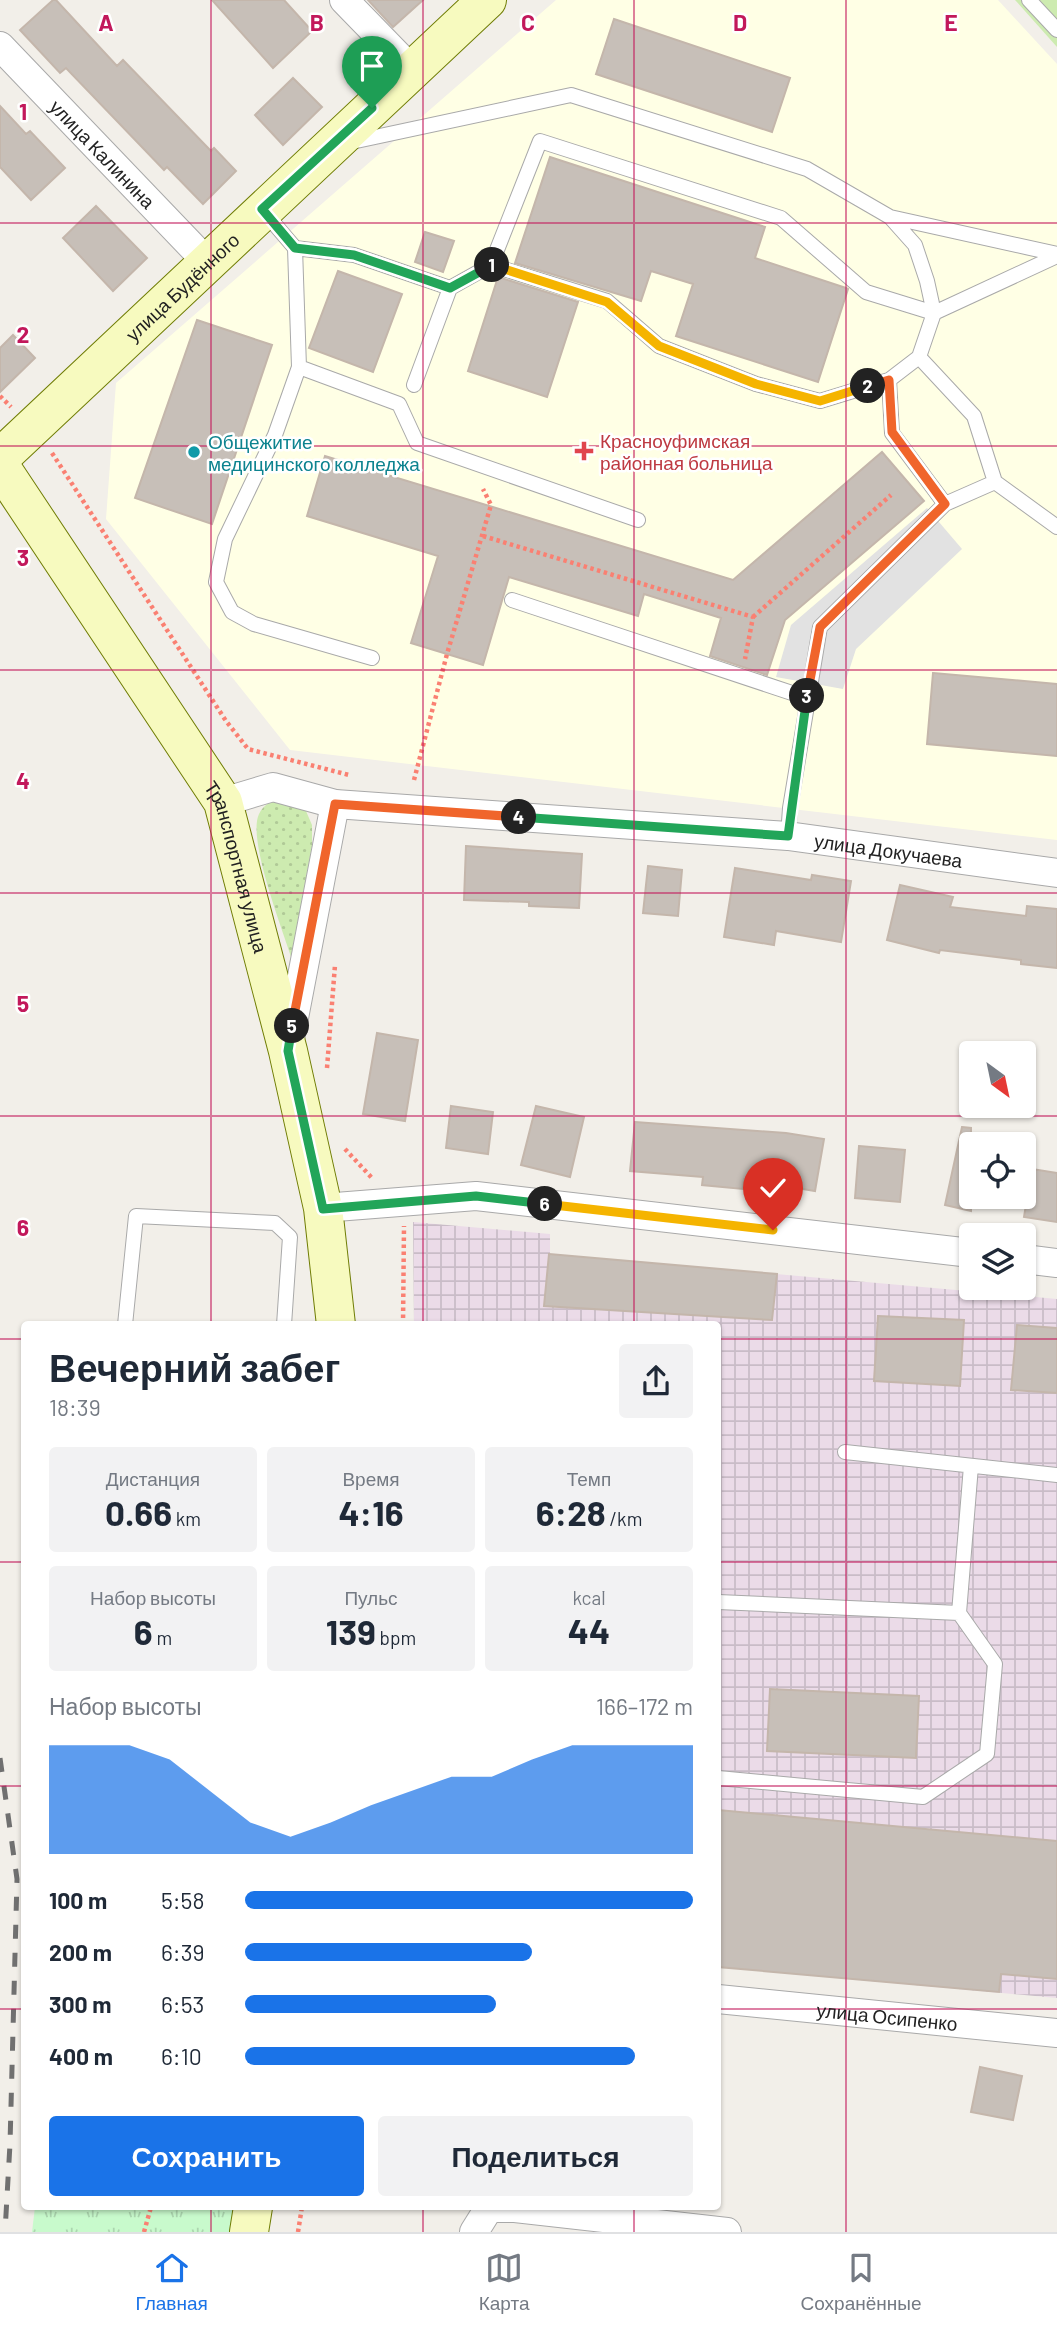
<!DOCTYPE html>
<html lang="ru">
<meta charset="utf-8">
<style>
:root{--surface:#fff;--page:#f2f2f3;--text:#1f2937;--muted:#747a83;--line:#e0e1e3;--accent:#1a73e8}
body{margin:0;font-family:Barlow,sans-serif;background:var(--page);color:var(--text);height:100vh;display:flex;flex-direction:column;font-size:26px;white-space:nowrap}
*{box-sizing:border-box;margin:0}
p{font-size:23px;color:var(--muted)}
.icon{flex:none;width:38px;height:38px;fill:none;stroke:currentColor;stroke-width:2;stroke-linecap:round;stroke-linejoin:round}
.map{position:relative;flex:1;overflow:hidden}
.panel{position:absolute;left:21px;top:1321px;width:700px;height:889px;display:flex;flex-direction:column;background:var(--surface);border-radius:7px;box-shadow:0 2px 5px #0004}
.panel>*{flex:none}
.needle{width:46px;rotate:147deg}
.buttons{position:absolute;left:959px;top:1041px;display:grid;gap:14px}
.buttons a{display:grid;place-items:center;width:77px;height:77px;border-radius:7px;background:var(--surface);box-shadow:0 2px 5px #0004;font-size:35px}
.pin{position:absolute;display:grid;place-items:center;width:60px;height:60px;color:#fff;margin:-72px -30px;border-radius:50% 50% 50% 0;rotate:-45deg;box-shadow:0 0 7px #0007}
.pin .icon{rotate:45deg}
.km{position:absolute;width:35px;height:35px;margin:-18px;border-radius:50%;background:#222;color:#fff;font-size:19px;line-height:35px;text-align:center}
.round{display:grid;place-items:center;flex:none;width:74px;height:74px;border-radius:7px;background:var(--page)}
.summary{display:flex;align-items:center;justify-content:space-between;height:119px;padding:0 28px}
h1{font-size:38px;font-weight:700;line-height:52px}
.figures{display:grid;grid-template-columns:repeat(3,1fr);gap:10px;height:119px;padding:7px 28px}
.figures div{display:grid;align-content:center;border-radius:7px;background:var(--page);text-align:center}
.figures b{font-size:35px;font-weight:700}
.figures small{font-size:19px;font-weight:400}
.figures p{font-size:19px}
.chart{height:196px;padding:14px 28px}
.chart p{display:flex;justify-content:space-between}
.chart svg{width:100%;height:126px;margin-top:7px;fill:var(--accent);opacity:.7}
.action{display:flex;gap:14px;margin-top:auto;padding:14px 28px}
.action a{flex:1;height:80px;border-radius:7px;background:var(--accent);color:#fff;font-size:28px;font-weight:700;line-height:80px;text-align:center}
.action a+a{background:var(--page);color:var(--text)}
ul{padding:0 28px;list-style:none;font-size:23px}
li{display:grid;grid-template-columns:112px 84px 1fr;align-items:center;height:52px}
li i{height:18px;border-radius:9px;background:var(--accent)}
.dock{display:flex;justify-content:space-around;align-items:center;height:98px;border-top:2px solid var(--line);background:var(--surface);font-size:19px;color:var(--muted)}
.dock a{display:grid;justify-items:center;gap:4px}
.dock .selected{color:var(--accent)}
.map>svg:first-child{display:block}
</style>
<div class="map">
<svg width="1057" height="2232" viewBox="0 0 1057 2232">
<defs>
<pattern id="industrial-grid" width="8" height="8" patternUnits="userSpaceOnUse" patternTransform="scale(1.75)"><rect width="8" height="8" fill="#ebdbe8"/><path d="M0 4h8M4 0v8" fill="none" stroke="#c9bcc7"/></pattern>
<pattern id="grass-dots" width="8" height="8" patternUnits="userSpaceOnUse" patternTransform="scale(1.75)"><rect width="8" height="8" fill="#cdebb0"/><path d="M2 2h.1M6 6h.1" fill="none" stroke="#b0c997" stroke-width="1.8" stroke-linecap="round"/></pattern>
<pattern id="park-tufts" width="24" height="20" patternUnits="userSpaceOnUse" patternTransform="scale(1.75)"><rect width="24" height="20" fill="#c8facc"/><path d="M3 7l-1-3M5 7V3M7 7l1-3M15 17l-1-3M17 17v-4M19 17l1-3" fill="none" stroke="#acd6af"/></pattern>
</defs>
<rect width="100%" height="100%" fill="#f2efe9"/>
<path fill="url(#industrial-grid)" d="M 413,1222 L 550,1234 L 550,1254 L 1057,1299 L 1057,1998 L 718,1967 L 718,1325 L 414,1325 Z"/>
<path fill="#ffffe5" d="M 556,0 L 998,0 L 1057,64 L 1057,840 L 290,750 L 106,519 L 116,383 Z"/>
<path fill="url(#grass-dots)" d="M 281,799 L 295,803 L 306,811 L 312,825 L 312,846 L 291,957 C 282,928 247,839 259,814 C 264,804 271,801 281,799 Z"/>
<path fill="url(#park-tufts)" d="M 35,2207 L 237,2207 L 234,2232 L 32,2232 Z"/>
<path fill="#cdebb0" d="M 1015,0 L 1057,0 L 1057,47 Z"/>
<path fill="#e2e2e2" d="M 927,508 L 962,549 L 856,649 L 843,689 L 776,677 L 791,625 Z"/>
<path fill="#c7bfb8" stroke="#c4b6ab" stroke-width="2" d="M 53,0 L 56,0 L 117,66 L 123,60 L 211,151 L 214,148 L 236,171 L 203,204 L 167,167 L 164,170 L 66,68 L 60,73 L 20,30 Z
M 212,0 L 284,0 L 312,31 L 273,68 Z
M 368,0 L 423,0 L 393,27 Z
M 614,19 L 790,78 L 772,132 L 596,74 Z
M 293,78 L 322,107 L 283,145 L 255,115 Z
M 0,106 L 26,134 L 30,131 L 65,168 L 31,200 L 0,167 Z
M 550,157 L 765,227 L 755,258 L 846,288 L 848,289 L 818,382 L 676,336 L 693,284 L 651,271 L 641,301 L 515,263 Z
M 96,206 L 147,258 L 113,291 L 63,238 Z
M 425,232 L 454,241 L 443,272 L 415,262 Z
M 338,271 L 402,294 L 373,372 L 309,348 Z
M 498,277 L 578,302 L 547,397 L 468,371 Z
M 197,320 L 272,345 L 212,524 L 135,498 Z
M 13,335 L 35,358 L 0,392 L 0,348 Z
M 882,452 L 924,501 L 785,620 L 767,675 L 710,656 L 721,618 L 644,594 L 638,616 L 509,577 L 483,665 L 411,643 L 438,556 L 307,516 L 325,456 L 733,580 Z
M 933,673 L 1057,684 L 1057,756 L 927,744 Z
M 466,846 L 582,854 L 579,908 L 529,906 L 529,902 L 464,900 Z
M 648,866 L 682,870 L 678,916 L 643,913 Z
M 735,868 L 811,880 L 812,875 L 851,881 L 841,942 L 776,931 L 774,945 L 724,937 Z
M 900,885 L 953,897 L 950,907 L 1026,916 L 1027,906 L 1057,909 L 1057,968 L 1021,964 L 1021,960 L 940,950 L 939,953 L 887,940 Z
M 377,1033 L 418,1040 L 405,1121 L 363,1114 Z
M 451,1106 L 493,1112 L 488,1154 L 446,1148 Z
M 536,1106 L 584,1117 L 570,1177 L 521,1165 Z
M 635,1122 L 786,1133 L 824,1139 L 815,1191 L 744,1179 L 743,1189 L 702,1185 L 703,1177 L 630,1171 Z
M 962,1127 L 971,1128 L 971,1211 L 945,1205 Z
M 859,1146 L 905,1150 L 900,1202 L 855,1198 Z
M 1032,1169 L 1057,1173 L 1057,1222 L 1024,1217 Z
M 549,1254 L 777,1274 L 772,1320 L 544,1306 Z
M 878,1316 L 964,1320 L 960,1386 L 874,1381 Z
M 1017,1325 L 1057,1328 L 1057,1393 L 1011,1390 Z
M 770,1689 L 919,1696 L 916,1758 L 767,1751 Z
M 718,1810 L 1057,1841 L 1057,1979 L 1001,1974 L 999,1992 L 718,1967 Z
M 980,2067 L 1022,2076 L 1013,2120 L 971,2112 Z"/>
<g fill="none" stroke-linecap="round" stroke-linejoin="round">
<g stroke="#a9a9a9" stroke-width="16">
<path id="lane" d="M 1029,0 L 1057,30
M 265,213 L 295,248 L 299,367 L 275,435 L 225,539 L 216,582 L 232,612 L 254,624 L 372,658
M 890,217 L 1057,254
M 295,248 L 354,255 L 450,288 L 491,265 L 607,301 L 659,346 L 756,384 L 820,401 L 889,380 L 919,357 L 934,313 L 927,281 L 915,245 L 890,217 L 807,169 L 571,95 L 347,143
M 491,265 L 540,141 L 781,218 L 866,292 L 934,313 L 1057,256
M 919,357 L 974,416 L 995,482 L 1057,527
M 299,367 L 399,404 L 417,443 L 638,520
M 414,385 L 450,288
M 945,504 L 995,482
M 512,600 L 807,698
M 788,836 L 790,808 L 820,627 L 945,504 L 892,433 L 889,380
M 125,1325 L 136,1216 L 275,1223 L 290,1237 L 284,1325
M 845,1452 L 1057,1475
M 718,1602 L 959,1613
M 718,1778 L 923,1797 L 987,1754 L 995,1664 L 959,1613 L 971,1466"/>
</g>
<g stroke="#a9a9a9" stroke-width="30">
<g id="street">
<path d="M 344,0 L 412,70"/>
<path id="s1" d="M 0,46 L 206,261"/>
<path id="s2" d="M 223,802 L 273,787 L 335,804 L 788,836 L 1057,873"/>
<path d="M 289,1044 L 335,804"/>
<path d="M 323,1208 L 476,1196 L 971,1253"/>
<path d="M 1024,1259 L 1057,1263"/>
<path id="s3" d="M 718,1999 L 1057,2033"/>
<path d="M 474,2232 L 489,2208 L 515,2208 L 727,2232"/>
</g>
</g>
<g stroke="#707d05" stroke-width="40">
<g id="secondary">
<path id="s4" d="M 0,458 C 162,305 324,152 487,0"/>
<path id="s5" d="M 0,466 L 223,802 L 288,1051 L 323,1208 L 336,1325"/>
<path d="M 249,2232 L 253,2207"/>
</g>
</g>
<path stroke="#fa8072" stroke-width="4.5" stroke-dasharray="3.5 3.5" stroke-linecap="butt" d="M 0,396 L 11,407
M 52,453 L 226,721 L 248,749 L 349,775
M 483,536 L 753,617 L 745,659
M 753,617 L 891,495
M 414,780 L 447,654 L 491,505 L 483,489
M 327,1068 L 335,965
M 345,1149 L 372,1178
M 403,1325 L 404,1226
M 144,2232 L 151,2207
M 298,2232 L 302,2207"/>
<use href="#lane" stroke="#fff" stroke-width="14"/>
<use href="#street" stroke="#fff" stroke-width="28"/>
<use href="#secondary" stroke="#f7fabf" stroke-width="38"/>
<path stroke="#707070" stroke-width="5" stroke-dasharray="14 14" stroke-linecap="butt" d="M 0,1758 L 17,1879 L 10,2144 L 5,2232"/>
</g>
<g fill="none" stroke-linecap="round" stroke-linejoin="round">
<g stroke="#fff" stroke-width="14">
<path id="split-1" d="M 372,108 L 262,209 L 295,248 L 354,255 L 450,288 L 492,265"/>
</g>
<g stroke="#fff" stroke-width="14">
<path id="split-2" d="M 492,265 L 607,302 L 659,346 L 756,384 L 820,401 L 868,386"/>
</g>
<g stroke="#fff" stroke-width="14">
<path id="split-3" d="M 807,696 L 820,627 L 945,504 L 892,432 L 889,380 L 868,386"/>
</g>
<g stroke="#fff" stroke-width="14">
<path id="split-4" d="M 519,817 L 788,836 L 807,696"/>
</g>
<g stroke="#fff" stroke-width="14">
<path id="split-5" d="M 292,1026 L 335,804 L 519,817"/>
</g>
<g stroke="#fff" stroke-width="14">
<path id="split-6" d="M 292,1026 L 288,1051 L 323,1209 L 476,1196 L 545,1204"/>
</g>
<g stroke="#fff" stroke-width="14">
<path id="split-7" d="M 545,1204 L 773,1230"/>
</g>
<use href="#split-1" stroke="#22a559" stroke-width="9"/>
<use href="#split-2" stroke="#f5b400" stroke-width="9"/>
<use href="#split-3" stroke="#f0652b" stroke-width="9"/>
<use href="#split-4" stroke="#22a559" stroke-width="9"/>
<use href="#split-5" stroke="#f0652b" stroke-width="9"/>
<use href="#split-6" stroke="#22a559" stroke-width="9"/>
<use href="#split-7" stroke="#f5b400" stroke-width="9"/>
</g>
<path fill="none" stroke="#c2185b" stroke-width="2" stroke-opacity="0.55" d="M 211,0 L 211,1325M 423,0 L 423,1325M 634,0 L 634,1325M 846,0 L 846,2232M 0,223 L 1057,223M 0,446 L 1057,446M 0,670 L 1057,670M 0,893 L 1057,893M 0,1116 L 1057,1116M 0,1339 L 24,1339M 718,1339 L 1057,1339M 0,1562 L 24,1562M 718,1562 L 1057,1562M 0,1786 L 24,1786M 718,1786 L 1057,1786M 0,2009 L 24,2009M 718,2009 L 1057,2009M 211,2207 L 211,2232M 423,2207 L 423,2232M 634,2207 L 634,2232"/>
<path fill="#e0444e" stroke="#fff" stroke-width="2.5" d="M580.5 440.5h7v7h7v7h-7v7h-7v-7h-7v-7h7z"/>
<circle fill="#0f9aa8" stroke="#fff" stroke-width="2.5" cx="194" cy="452" r="7"/>
<g text-anchor="middle" dominant-baseline="central" stroke-width="5" stroke-linejoin="round" paint-order="stroke">
<g font-size="19" fill="#222" stroke="#fff">
<text stroke="none"><textPath href="#s1" startOffset="149">улица Калинина</textPath></text>
<text stroke="none"><textPath href="#s4" startOffset="250">улица Будённого</textPath></text>
<text stroke="none"><textPath href="#s2" startOffset="672">улица Докучаева</textPath></text>
<text stroke="none"><textPath href="#s5" startOffset="469">Транспортная улица</textPath></text>
<text stroke="none"><textPath href="#s3" startOffset="170">улица Осипенко</textPath></text>
</g>
<g font-size="19" fill="#be3a42" stroke="#fff" text-anchor="start">
<text x="600" y="440">Красноуфимская<tspan x="600" dy="22">районная больница</tspan></text>
</g>
<g font-size="19" fill="#0d838f" stroke="#fff" text-anchor="start">
<text x="208" y="441">Общежитие<tspan x="208" dy="22">медицинского колледжа</tspan></text>
</g>
</g>
<g font-size="23" text-anchor="middle" font-weight="bold" fill="#c2185b" stroke="#fff" stroke-width="5" stroke-linejoin="round" paint-order="stroke">
<text x="106" y="31">A</text>
<text x="317" y="31">B</text>
<text x="528" y="31">C</text>
<text x="740" y="31">D</text>
<text x="951" y="31">E</text>
<text x="23" y="120">1</text>
<text x="23" y="343">2</text>
<text x="23" y="566">3</text>
<text x="23" y="789">4</text>
<text x="23" y="1012">5</text>
<text x="23" y="1236">6</text>
</g>
</svg>
<div class="buttons">
<a><svg class="needle" viewBox="-14 -14 28 28"><path d="M0-13l5 13h-10z" fill="#e53935"/><path d="M0 13l5-13h-10z" fill="#747a83"/></svg></a>
<a><svg class="icon" aria-label="locate" viewBox="0 0 24 24"><circle cx="12" cy="12" r="6"/><path d="M12 2v4M12 18v4M2 12h4M18 12h4"/></svg></a>
<a><svg class="icon" aria-label="layers" viewBox="0 0 24 24"><path d="M12 4l9 5-9 5-9-5zM3 14l9 5 9-5"/></svg></a>
</div>
<div class="pin" style="left:372px;top:108px;background:#1e9e55"><svg class="icon" aria-label="arrive" viewBox="0 0 24 24"><path d="M6 21V4h12l-3 4 3 4H6"/></svg></div>
<div class="pin" style="left:773px;top:1230px;background:#d93025"><svg class="icon" aria-label="check" viewBox="0 0 24 24"><path d="M5 12l5 5 9-10"/></svg></div>
<b class="km" style="left:492px;top:265px">1</b>
<b class="km" style="left:868px;top:386px">2</b>
<b class="km" style="left:807px;top:696px">3</b>
<b class="km" style="left:519px;top:817px">4</b>
<b class="km" style="left:292px;top:1026px">5</b>
<b class="km" style="left:545px;top:1204px">6</b>
<section class="panel">
<div class="summary"><div><h1>Вечерний забег</h1><p>18:39</p></div><a class="round"><svg class="icon" aria-label="share" viewBox="0 0 24 24"><path d="M12 15V3M7 8l5-5 5 5M5 13v7h14v-7"/></svg></a></div>
<div class="figures">
<div><p>Дистанция</p><b>0.66<small> km</small></b></div>
<div><p>Время</p><b>4:16</b></div>
<div><p>Темп</p><b>6:28<small> /km</small></b></div>
</div>
<div class="figures">
<div><p>Набор высоты</p><b>6<small> m</small></b></div>
<div><p>Пульс</p><b>139<small> bpm</small></b></div>
<div><p>kcal</p><b>44</b></div>
</div>
<div class="chart"><p><span>Набор высоты</span>166–172 m</p>
<svg viewBox="0 0 160 44" preserveAspectRatio="none"><path d="M0 44V6L10 6L20 6L30 11L40 22L50 33L60 38L70 33L80 27L90 22L100 17L110 17L120 11L130 6L140 6L150 6L160 6V44z"/></svg>
</div>
<ul>
<li><b>100 m</b>5:58<i style="width:100%"></i></li>
<li><b>200 m</b>6:39<i style="width:64%"></i></li>
<li><b>300 m</b>6:53<i style="width:56%"></i></li>
<li><b>400 m</b>6:10<i style="width:87%"></i></li>
</ul>
<div class="action"><a>Сохранить</a><a>Поделиться</a></div>
</section>
</div>
<nav class="dock">
<a class="selected"><svg class="icon" aria-label="home" viewBox="0 0 24 24"><path d="M3 11l9-7 9 7M6 9v11h12V9"/></svg>Главная</a>
<a><svg class="icon" aria-label="map" viewBox="0 0 24 24"><path d="M3 6l6-2 6 2 6-2v14l-6 2-6-2-6 2zM9 4v14M15 6v14"/></svg>Карта</a>
<a><svg class="icon" aria-label="saved" viewBox="0 0 24 24"><path d="M7 4h10v16l-5-4-5 4z"/></svg>Сохранённые</a>
</nav>
